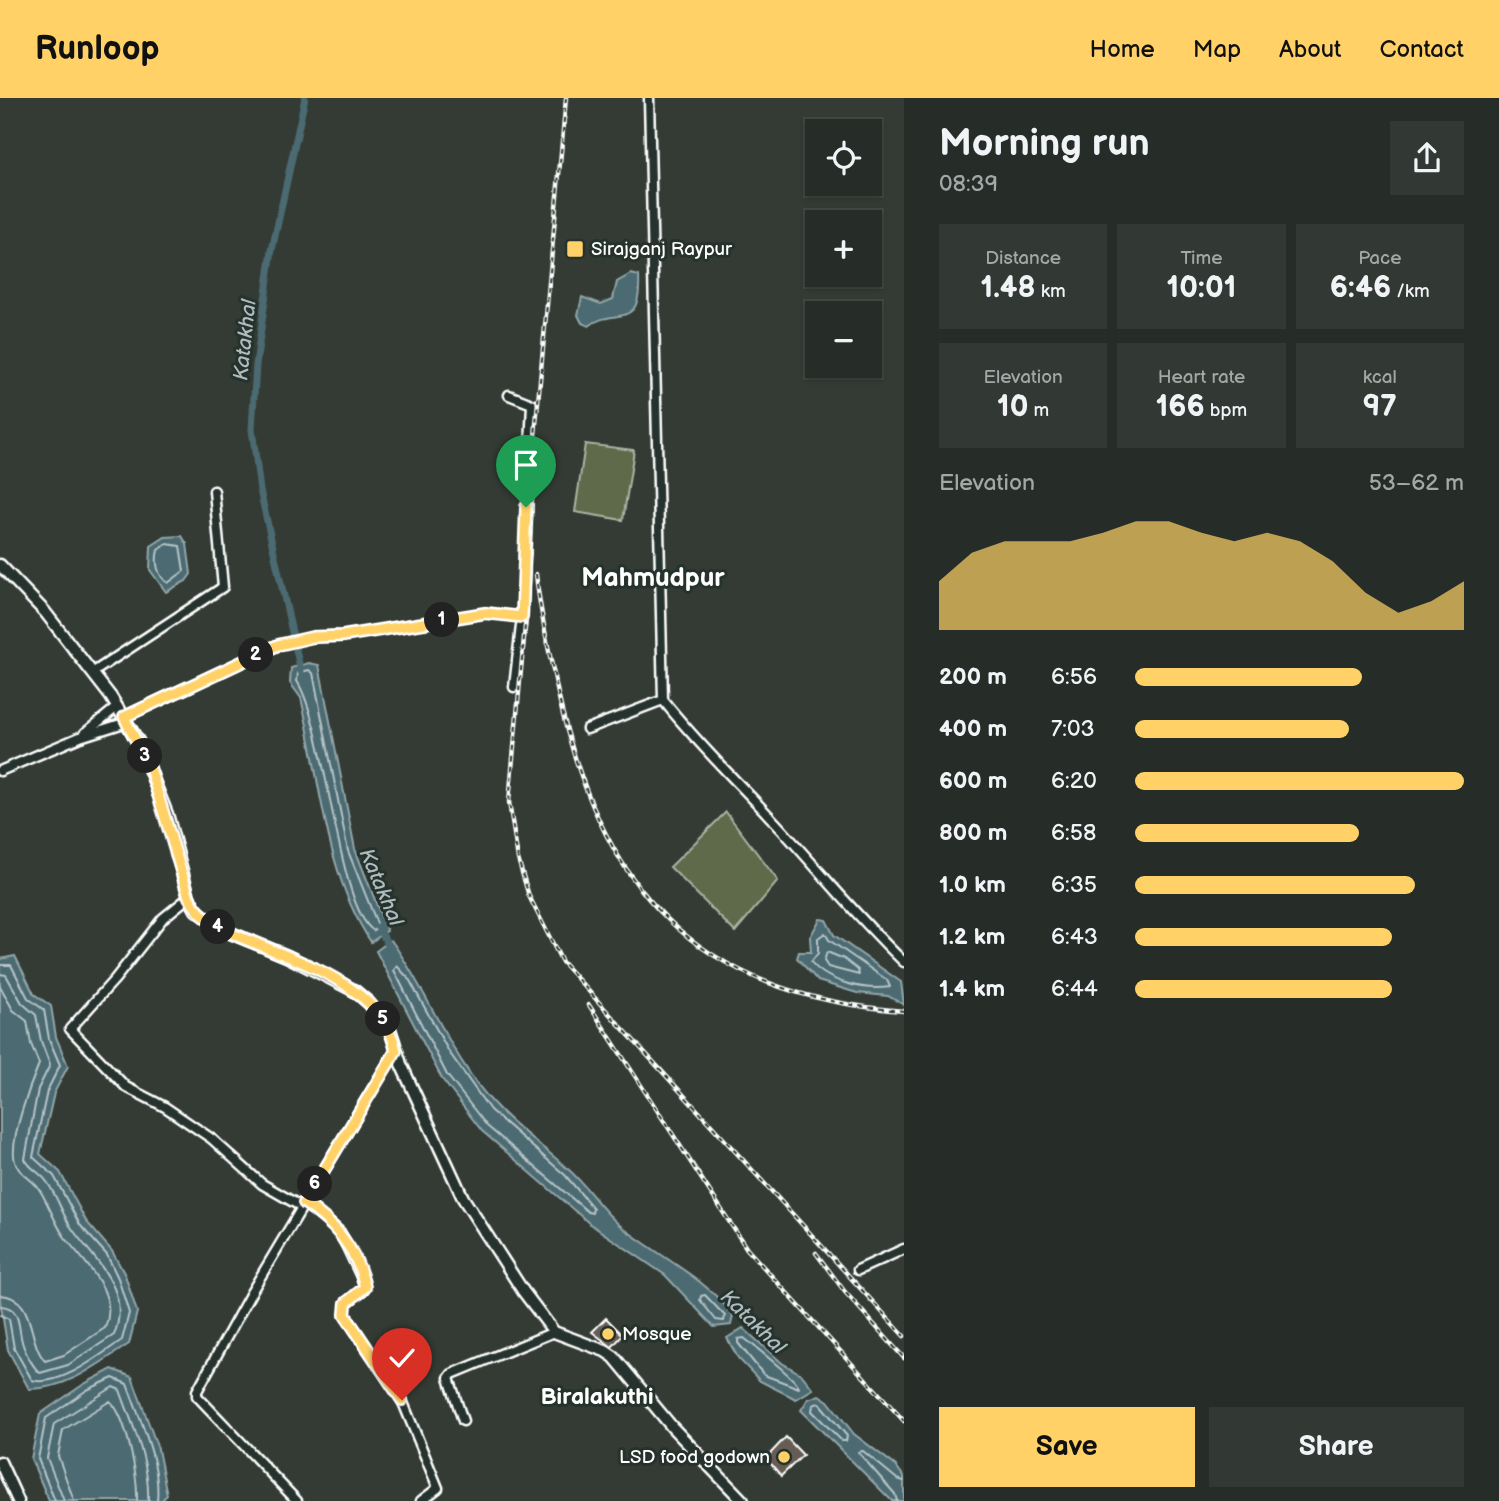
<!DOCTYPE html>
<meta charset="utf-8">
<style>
:root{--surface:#262c27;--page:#323833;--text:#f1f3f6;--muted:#a4a7a7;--line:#424844;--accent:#ffd166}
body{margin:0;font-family:"Balsamiq Sans",sans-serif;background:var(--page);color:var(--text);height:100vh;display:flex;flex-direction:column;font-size:26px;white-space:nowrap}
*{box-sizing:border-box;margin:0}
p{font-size:23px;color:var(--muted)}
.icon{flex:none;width:38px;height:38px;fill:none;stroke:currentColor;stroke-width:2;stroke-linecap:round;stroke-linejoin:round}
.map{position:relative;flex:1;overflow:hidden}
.details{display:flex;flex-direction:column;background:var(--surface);width:595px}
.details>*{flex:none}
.tools{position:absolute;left:805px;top:21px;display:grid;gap:14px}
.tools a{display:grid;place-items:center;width:77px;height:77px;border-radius:0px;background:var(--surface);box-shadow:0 2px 5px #0004,0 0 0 2px var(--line);font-size:35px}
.pin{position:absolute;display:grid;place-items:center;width:60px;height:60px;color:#fff;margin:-72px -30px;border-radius:50% 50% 50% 0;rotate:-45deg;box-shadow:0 0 7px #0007}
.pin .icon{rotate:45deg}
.km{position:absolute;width:35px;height:35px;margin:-18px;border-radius:50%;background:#222;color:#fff;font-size:19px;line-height:35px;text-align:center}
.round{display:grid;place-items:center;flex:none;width:74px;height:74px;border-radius:0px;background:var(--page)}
.overview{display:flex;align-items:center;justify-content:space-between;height:119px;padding:0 35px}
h1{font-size:38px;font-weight:700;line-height:52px}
.figures{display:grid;grid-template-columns:repeat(3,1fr);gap:10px;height:119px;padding:7px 35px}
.figures div{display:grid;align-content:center;border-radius:0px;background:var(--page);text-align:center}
.figures b{font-size:30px;font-weight:700}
.figures small{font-size:19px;font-weight:400}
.figures p{font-size:19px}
.chart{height:196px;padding:14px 35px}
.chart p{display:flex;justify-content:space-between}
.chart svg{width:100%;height:126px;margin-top:7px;fill:var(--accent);opacity:.7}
.primary-button{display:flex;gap:14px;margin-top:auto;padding:14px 35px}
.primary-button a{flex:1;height:80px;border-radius:0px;background:var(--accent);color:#111;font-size:28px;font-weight:700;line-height:80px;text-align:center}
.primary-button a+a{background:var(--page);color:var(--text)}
ul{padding:0 35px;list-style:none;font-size:23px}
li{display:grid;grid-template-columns:112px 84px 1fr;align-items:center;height:52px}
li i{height:18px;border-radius:9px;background:var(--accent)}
header{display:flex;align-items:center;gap:42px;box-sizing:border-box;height:98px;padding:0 35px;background:var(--accent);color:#111}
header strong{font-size:33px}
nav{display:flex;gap:38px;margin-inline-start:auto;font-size:24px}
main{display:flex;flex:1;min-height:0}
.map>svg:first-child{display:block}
</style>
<header>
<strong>Runloop</strong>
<nav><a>Home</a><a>Map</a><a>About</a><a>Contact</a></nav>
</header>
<main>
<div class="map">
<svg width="904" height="1403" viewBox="0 0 904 1403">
<rect width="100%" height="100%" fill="#333b34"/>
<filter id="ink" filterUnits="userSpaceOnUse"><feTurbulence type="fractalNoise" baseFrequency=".0143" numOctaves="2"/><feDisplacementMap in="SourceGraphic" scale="14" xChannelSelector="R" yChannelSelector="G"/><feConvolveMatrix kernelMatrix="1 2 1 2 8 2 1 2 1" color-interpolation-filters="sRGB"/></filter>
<g filter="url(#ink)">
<path fill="#5e6a4b" stroke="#aeb4a5" stroke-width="2" d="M 585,346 L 634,352 L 623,422 L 575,414 Z
M 726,714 L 778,783 L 735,834 L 670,769 Z"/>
<path fill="#4b6b72" stroke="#93a6aa" stroke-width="2" d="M 631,176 L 639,178 C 642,235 613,208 589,228 L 582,225 L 578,217 L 582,199 L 601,206 L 613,201 L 617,184 Z
M 182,438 L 187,446 L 191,476 L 186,483 L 166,494 L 150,472 L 151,448 L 165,439 Z
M 309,565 L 319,567 L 355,751 L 387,833 L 371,844 C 325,776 320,680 301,600 L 290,585 L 291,570 Z
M 820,821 L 826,822 L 834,837 L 901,884 L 904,907 L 888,898 L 857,895 L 818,883 L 797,860 L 799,854 L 811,854 L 810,839 Z
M 391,842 C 429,895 451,961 496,1008 C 517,1031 545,1050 568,1071 C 588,1088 601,1113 622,1129 C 660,1159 703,1178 733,1217 L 731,1227 L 714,1229 L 665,1177 L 590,1126 L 482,1033 L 442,981 L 376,853 Z
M 15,858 L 34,896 L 51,908 L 56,939 L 68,968 L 54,995 L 40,1056 L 60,1074 L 86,1123 L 112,1153 L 125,1177 L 137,1214 L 129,1246 C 98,1266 68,1291 29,1291 L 8,1252 L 0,1202 L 0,861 Z
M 743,1230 L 782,1265 L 801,1276 L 813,1291 L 796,1301 L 760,1283 L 738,1260 L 727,1240 Z
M 112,1271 L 132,1279 L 158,1351 L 167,1397 L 161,1403 L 49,1403 L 31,1361 L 40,1316 L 84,1286 Z
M 819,1297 L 828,1303 L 854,1336 L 896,1368 L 904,1379 L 904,1403 L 892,1403 L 801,1312 L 808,1301 Z"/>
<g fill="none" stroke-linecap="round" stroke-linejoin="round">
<path stroke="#b7c4c7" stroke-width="2" d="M 167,446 L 180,448 L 184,473 L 168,485 C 157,478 155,464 158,452 Z
M 309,572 L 313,575 L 348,753 L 378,828 L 374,833 C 338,812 327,631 297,583 L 298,575 Z
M 825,835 L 829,842 L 887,882 L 890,889 C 864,893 827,884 811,864 L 818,855 L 818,840 Z
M 827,854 L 844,861 L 858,872 L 859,877 L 828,869 L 824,863 Z
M 0,867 L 11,867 L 28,900 L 44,912 L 49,941 L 60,967 L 47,993 L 33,1059 L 54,1078 L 80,1127 L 107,1157 L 118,1180 L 129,1215 L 122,1242 C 100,1257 59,1290 32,1282 L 14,1250 L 9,1221 L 0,1217
M 397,868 L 409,881 L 449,954 L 490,1012 L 565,1077 L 593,1110 L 592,1115 L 588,1114 L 487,1028 L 447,977 L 394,872 Z
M 0,876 L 6,877 L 22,905 L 36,917 L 41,943 L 50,967 L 38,991 L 25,1061 C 30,1071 41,1075 47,1084 C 58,1099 62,1117 73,1132 C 96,1164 132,1193 114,1237 L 68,1267 L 40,1275 C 33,1269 26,1256 23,1247 C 17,1230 23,1209 0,1208
M 0,888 L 13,912 L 27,923 L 31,946 L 39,966 C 30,987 12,1036 14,1058 C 15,1075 31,1079 39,1091 C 49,1106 54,1124 64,1138 C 83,1164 120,1194 105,1230 L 64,1257 L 45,1263 C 26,1242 37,1199 0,1197
M 705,1197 L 725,1218 L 724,1223 L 716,1222 L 700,1202 L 701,1198 Z
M 744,1240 C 754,1248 799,1283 799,1290 L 764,1277 L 738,1245 L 738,1241 Z
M 819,1305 L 847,1338 L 846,1343 L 842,1343 L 812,1313 L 813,1307 Z
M 55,1403 L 38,1361 L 46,1320 L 87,1292 L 113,1280 L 127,1286 C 140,1323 161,1364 157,1403
M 64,1403 L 47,1360 L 54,1326 L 113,1289 L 120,1292 C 133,1329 150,1364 148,1403
M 74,1403 L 58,1358 L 63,1332 L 110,1303 C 127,1319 138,1379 137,1403
M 897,1403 L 895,1396 L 858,1354 L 863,1353 L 897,1381 L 904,1383"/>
<path stroke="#4b6b72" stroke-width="7" d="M 301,574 L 260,392 L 252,331 L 256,267 L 272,152 L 305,0
M 378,829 L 391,852"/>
</g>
<path fill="#665c52" stroke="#fff" stroke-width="2" d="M 606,1220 L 623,1237 L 612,1249 L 592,1234 Z
M 786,1339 L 803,1357 L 781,1378 L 766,1360 Z"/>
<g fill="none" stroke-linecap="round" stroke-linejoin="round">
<g stroke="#fff" stroke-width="13">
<path id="minor" d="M 509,297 L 532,306 L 522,519 L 514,589
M 92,575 L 223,489 L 214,393
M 663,602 C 700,649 743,689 783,733 C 823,777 861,823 904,864
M 124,619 L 278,547 L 313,539 L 343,538 L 486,515 L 522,519
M 587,631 L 663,602 L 649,0
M 85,635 L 117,609
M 0,673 L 80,639 L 127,624
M 189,799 L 163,820 L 115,881 L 70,931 L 126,989 L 165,1009 L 212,1041 L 262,1086 L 302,1109
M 304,1105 L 340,1134 L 364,1185 L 363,1192 L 346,1205 L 345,1217 L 402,1302 L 438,1390 L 421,1403
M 858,1172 L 904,1151
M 463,1323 L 449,1280 L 452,1276 L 554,1234
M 297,1403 L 197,1298 L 197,1293 L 252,1193 L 396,952"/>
</g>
<g stroke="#fff" stroke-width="15">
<path id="major" d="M 0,467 L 45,514 L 111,599 L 138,643 L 167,716 L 189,799 L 196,812 L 221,831 L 287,858 L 355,893 L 369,905 L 390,931 L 401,966 L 463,1100 L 523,1193 L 554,1234 L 605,1253 L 614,1259 L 672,1329 L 743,1403
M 0,1364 L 18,1403"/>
</g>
<use href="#minor" stroke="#26332d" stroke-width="8"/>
<use href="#major" stroke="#26332d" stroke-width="10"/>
<g stroke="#fff" stroke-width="4.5">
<path id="rail" d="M 566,0 L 535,337 L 527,506 L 509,704 L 518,761 L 529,798 L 562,864 L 904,1238
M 536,476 C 540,515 549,553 557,591 C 600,791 693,897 904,913
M 589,907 L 747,1151 L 904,1323
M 816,1155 L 845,1194 L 904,1260"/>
</g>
<use href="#rail" stroke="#26332d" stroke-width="2" stroke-dasharray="5" stroke-linecap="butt"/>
</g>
</g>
<g fill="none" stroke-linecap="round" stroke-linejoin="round" filter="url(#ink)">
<g stroke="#fff" stroke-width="14">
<path id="route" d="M 402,1302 L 345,1217 L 346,1205 L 365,1189 C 357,1152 335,1125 304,1105 L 396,953 C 386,896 315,869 267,850 C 237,837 205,830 189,799 L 150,670 L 124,619 L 278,547 L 313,539 L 343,538 L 485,515 L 522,519 L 526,409"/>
</g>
<use href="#route" stroke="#ffd166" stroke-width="9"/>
</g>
<g fill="#ffd166" stroke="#26332d" stroke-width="2.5">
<rect x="566" y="142" width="18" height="18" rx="3.5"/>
<circle cx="608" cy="1236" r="7"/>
<circle cx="784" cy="1359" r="7"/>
</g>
<g text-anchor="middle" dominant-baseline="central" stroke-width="6" stroke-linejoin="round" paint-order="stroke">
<g font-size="19" fill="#fff" stroke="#26332d" text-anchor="start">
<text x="591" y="151">Sirajganj Raypur</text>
<text x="622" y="1236">Mosque</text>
<text x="770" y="1359" text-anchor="end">LSD food godown</text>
</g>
<g font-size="21" font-style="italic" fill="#aebcc0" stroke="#26332d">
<text transform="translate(245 242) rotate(-84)">Katakhal</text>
<text transform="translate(381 789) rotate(67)">Katakhal</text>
<text transform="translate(753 1224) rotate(44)">Katakhal</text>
</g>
<g font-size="23" font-weight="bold" fill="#fff" stroke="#26332d">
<text x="597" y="1299">Biralakuthi</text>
</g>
<g font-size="26" font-weight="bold" fill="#fff" stroke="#26332d">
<text x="653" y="480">Mahmudpur</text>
</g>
</g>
</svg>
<div class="tools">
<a><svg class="icon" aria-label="locate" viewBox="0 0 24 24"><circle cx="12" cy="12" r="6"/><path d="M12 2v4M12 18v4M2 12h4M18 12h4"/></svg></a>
<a>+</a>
<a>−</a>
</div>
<div class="pin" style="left:526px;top:409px;background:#1e9e55"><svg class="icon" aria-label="arrive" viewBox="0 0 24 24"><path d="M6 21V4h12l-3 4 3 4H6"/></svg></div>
<div class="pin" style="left:402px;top:1302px;background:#d93025"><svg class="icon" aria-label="check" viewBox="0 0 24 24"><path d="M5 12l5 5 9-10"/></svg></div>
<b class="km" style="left:442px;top:522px">1</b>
<b class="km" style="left:256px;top:557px">2</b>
<b class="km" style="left:145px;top:658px">3</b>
<b class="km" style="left:218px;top:829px">4</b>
<b class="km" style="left:383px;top:921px">5</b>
<b class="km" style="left:315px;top:1086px">6</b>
</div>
<section class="details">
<div class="overview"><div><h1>Morning run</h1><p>08:39</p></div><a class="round"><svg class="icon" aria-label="share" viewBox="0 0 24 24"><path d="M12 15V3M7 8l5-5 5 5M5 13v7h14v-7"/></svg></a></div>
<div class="figures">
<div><p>Distance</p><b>1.48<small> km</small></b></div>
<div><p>Time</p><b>10:01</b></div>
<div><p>Pace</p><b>6:46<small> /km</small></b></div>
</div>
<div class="figures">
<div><p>Elevation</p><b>10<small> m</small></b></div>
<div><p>Heart rate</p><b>166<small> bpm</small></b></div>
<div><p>kcal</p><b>97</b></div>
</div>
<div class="chart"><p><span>Elevation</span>53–62 m</p>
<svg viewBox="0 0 160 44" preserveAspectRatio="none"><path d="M0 44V27L10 17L20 13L30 13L40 13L50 10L60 6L70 6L80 10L90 13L100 10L110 13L120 20L130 31L140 38L150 34L160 27V44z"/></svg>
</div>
<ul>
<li><b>200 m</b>6:56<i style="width:69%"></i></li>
<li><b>400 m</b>7:03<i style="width:65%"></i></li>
<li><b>600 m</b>6:20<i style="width:100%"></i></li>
<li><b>800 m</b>6:58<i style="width:68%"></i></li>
<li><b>1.0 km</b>6:35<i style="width:85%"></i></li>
<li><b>1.2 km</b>6:43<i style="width:78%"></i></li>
<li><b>1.4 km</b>6:44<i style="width:78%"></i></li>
</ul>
<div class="primary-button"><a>Save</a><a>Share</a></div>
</section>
</main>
